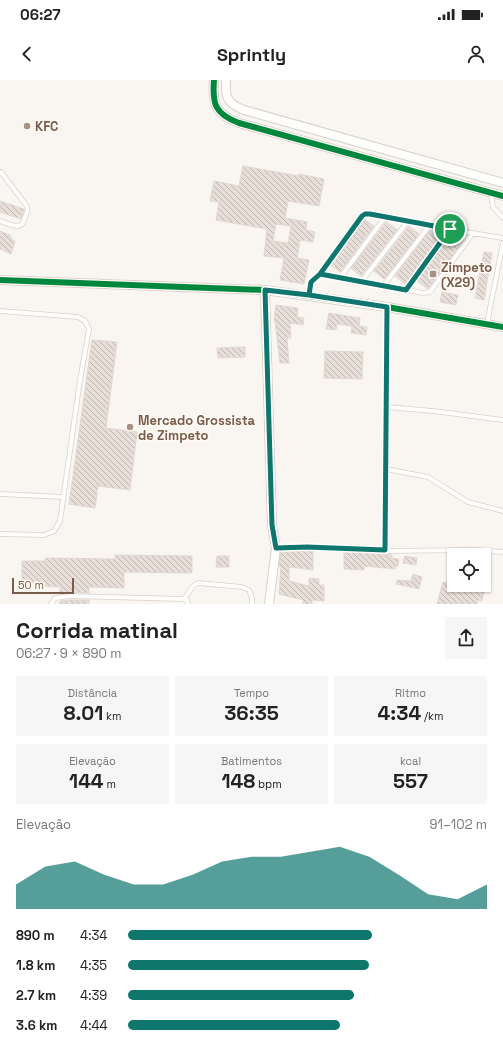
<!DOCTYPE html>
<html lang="pt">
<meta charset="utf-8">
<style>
:root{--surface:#fff;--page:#f6f6f6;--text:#222;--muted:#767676;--accent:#0f766e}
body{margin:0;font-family:"Space Grotesk",sans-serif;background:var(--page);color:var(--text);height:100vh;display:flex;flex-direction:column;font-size:15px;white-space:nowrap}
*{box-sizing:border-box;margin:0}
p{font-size:13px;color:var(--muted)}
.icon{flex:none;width:22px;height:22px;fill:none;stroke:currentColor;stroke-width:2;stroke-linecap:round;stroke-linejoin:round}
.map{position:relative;height:524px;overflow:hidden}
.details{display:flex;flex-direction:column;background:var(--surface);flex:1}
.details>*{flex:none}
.fabs{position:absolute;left:447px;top:468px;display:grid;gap:8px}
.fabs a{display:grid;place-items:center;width:44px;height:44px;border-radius:0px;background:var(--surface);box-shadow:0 1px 3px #0004;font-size:20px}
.scale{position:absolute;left:12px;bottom:10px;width:62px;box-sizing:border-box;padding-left:4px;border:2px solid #7a5c4d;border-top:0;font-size:11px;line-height:14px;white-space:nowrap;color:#7a5c4d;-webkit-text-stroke:3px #fffaf3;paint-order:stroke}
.pin{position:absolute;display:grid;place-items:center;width:34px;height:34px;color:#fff;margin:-17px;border:2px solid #fff;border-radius:50%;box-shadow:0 1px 4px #0007}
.round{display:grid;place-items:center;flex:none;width:42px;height:42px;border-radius:0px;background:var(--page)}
.overview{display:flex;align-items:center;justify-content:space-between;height:68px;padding:0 16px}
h1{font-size:22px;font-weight:800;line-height:30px}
.stats{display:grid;grid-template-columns:repeat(3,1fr);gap:6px;height:68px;padding:4px 16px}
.stats div{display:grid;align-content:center;border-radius:0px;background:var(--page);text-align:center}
.stats b{font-size:20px;font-weight:800}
.stats small{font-size:11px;font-weight:400}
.stats p{font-size:11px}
.chart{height:112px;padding:8px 16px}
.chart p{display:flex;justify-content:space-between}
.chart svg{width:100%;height:72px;margin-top:4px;fill:var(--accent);opacity:.7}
ul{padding:0 16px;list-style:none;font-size:13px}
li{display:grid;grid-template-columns:64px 48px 1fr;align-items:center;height:30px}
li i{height:10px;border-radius:5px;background:var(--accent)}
.status{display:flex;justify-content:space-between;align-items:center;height:28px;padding:0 20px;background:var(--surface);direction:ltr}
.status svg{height:11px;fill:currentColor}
header{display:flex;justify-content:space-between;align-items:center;height:52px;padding:0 16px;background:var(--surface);font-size:18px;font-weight:800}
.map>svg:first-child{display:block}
</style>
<div class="status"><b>06:27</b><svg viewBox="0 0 49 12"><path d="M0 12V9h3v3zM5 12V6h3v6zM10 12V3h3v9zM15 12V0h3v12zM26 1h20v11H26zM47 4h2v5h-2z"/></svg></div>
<header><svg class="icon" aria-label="back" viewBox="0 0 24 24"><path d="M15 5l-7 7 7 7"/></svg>Sprintly<svg class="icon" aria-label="person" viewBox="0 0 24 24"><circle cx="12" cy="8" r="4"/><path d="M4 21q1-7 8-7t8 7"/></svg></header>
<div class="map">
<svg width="503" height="524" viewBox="0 0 503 524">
<defs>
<pattern id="building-back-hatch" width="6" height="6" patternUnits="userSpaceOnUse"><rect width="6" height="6" fill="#e6ded7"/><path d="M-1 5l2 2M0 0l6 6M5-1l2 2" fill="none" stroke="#bfb7b1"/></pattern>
</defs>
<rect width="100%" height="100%" fill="#f9f5f0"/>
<path fill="url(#building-back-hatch)" stroke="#e2d8d2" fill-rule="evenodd" d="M 243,86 L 299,96 L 299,94 L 324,99 L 319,126 L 288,121 L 285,138 L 307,142 L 306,150 L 315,152 L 313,162 L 300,160 L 297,178 L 309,180 L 304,204 L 280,200 L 284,178 L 264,176 L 267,149 L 216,140 L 219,122 L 210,121 L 214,101 L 239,106 ZM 276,144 L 291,146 L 288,163 L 273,161 Z
M 0,121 L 24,129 L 21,139 L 0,132 Z
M 364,139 L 374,146 L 340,192 L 331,185 Z
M 386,142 L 397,150 L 361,196 L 351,188 Z
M 409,146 L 419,154 L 384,199 L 374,191 Z
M 430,150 L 440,158 L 405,204 L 395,196 Z
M 0,151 L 10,155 L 12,160 L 15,161 L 11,174 L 0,169 Z
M 452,153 L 463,161 L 428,209 L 417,201 Z
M 484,172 L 492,173 L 484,220 L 475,218 Z
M 442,212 L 458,215 L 456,225 L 440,222 Z
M 276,225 L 298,228 L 297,237 L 304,238 L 303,245 L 290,243 L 291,258 L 287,258 L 289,283 L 280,283 L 275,241 L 274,241 Z
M 329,233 L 360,238 L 359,246 L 367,247 L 366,255 L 351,253 L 352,246 L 337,244 L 336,250 L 326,249 Z
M 92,260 L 117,262 L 106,348 L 137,352 L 130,410 L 98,406 L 95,428 L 69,424 Z
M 245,267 L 245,277 L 218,278 L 217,268 Z
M 325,271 L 363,272 L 362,299 L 324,298 Z
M 307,470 L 313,471 L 313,490 L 289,487 L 289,501 L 309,506 L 309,498 L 319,499 L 319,505 L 324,505 L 324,521 L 312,520 L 312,524 L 303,524 L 303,520 L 279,514 L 281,486 L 279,486 L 281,471 Z
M 344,472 L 392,475 L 392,478 L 399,479 L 398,486 L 396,486 L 395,489 L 364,486 L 364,490 L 344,489 Z
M 115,475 L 192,476 L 192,493 L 124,492 L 124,508 L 89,507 L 89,513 L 69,512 L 60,514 L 60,507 L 36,506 L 37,503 L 22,503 L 22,481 L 45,481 L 45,478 L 115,479 Z
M 217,476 L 229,476 L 229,487 L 216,487 Z
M 405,476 L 417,478 L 416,485 L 403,483 Z
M 413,494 L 422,497 L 419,509 L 396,504 L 397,500 L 411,501 Z
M 443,502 L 458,505 L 458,507 L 473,511 L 474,509 L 484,512 L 482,521 L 478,520 L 477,524 L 460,524 L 454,523 L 454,524 L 437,524 Z
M 69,520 L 89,520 L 89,524 L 60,524 L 60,521 Z"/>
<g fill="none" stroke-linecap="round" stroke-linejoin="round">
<g stroke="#d7d1cb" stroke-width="5.5">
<path id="lane" d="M 491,113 L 493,127 L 503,138
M 0,141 C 6,143 18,149 22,144 C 24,142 24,139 25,137 C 27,132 29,130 26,125 L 1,92
M 320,194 L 423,213 L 430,212 L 473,153
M 340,198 L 385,137
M 361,202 L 408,141
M 383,206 L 430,145
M 406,210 L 451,149
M 309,215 L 311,202 L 320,194 L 362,136 L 365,134 L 370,134 L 454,150 L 503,158
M 0,231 L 78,237 L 85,241 L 89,249 L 80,300 L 60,441 L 54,451 L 44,455 L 0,454
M 487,243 L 503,163
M 387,327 L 433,331 L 503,340
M 386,389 L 428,397 L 468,422 L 503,431
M 0,414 L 63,417
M 276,468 L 307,467 L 385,471 L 475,470 L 503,472
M 385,471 L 387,227
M 184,519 L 193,506 L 198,503 L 242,507 L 249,510 L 252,518 L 252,524
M 51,524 L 55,518 L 69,516 L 184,519 L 187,520 L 188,524"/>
</g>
<g stroke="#d7d1cb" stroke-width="10">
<path id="street" d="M 214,0 C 212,24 215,34 239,43 L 503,116
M 226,0 C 225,18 227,23 244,30 L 503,103
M 0,200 L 157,206 L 265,210 L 387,227 L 503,247
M 265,210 L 272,445 L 276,468 L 269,524"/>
</g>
<use href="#lane" stroke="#fefefd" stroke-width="4"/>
<use href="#street" stroke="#fefefd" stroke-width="8"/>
<g stroke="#fffaf3" stroke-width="8">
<path id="cycleway" d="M 214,0 C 212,24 215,34 239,43 L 503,116
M 0,200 L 157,206 L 265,210 L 387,227 L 503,247"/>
</g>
<use href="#cycleway" stroke="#00873e" stroke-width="6"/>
</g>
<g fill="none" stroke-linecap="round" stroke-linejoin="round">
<g stroke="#fff" stroke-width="8">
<path id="route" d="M 450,149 L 370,134 L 365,134 L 362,136 L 320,194 L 311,202 L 309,215 L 265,210 L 272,445 L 276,468 L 307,467 L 385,470 L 387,227 L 309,215 L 311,202 L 320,194 L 406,210 L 450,149"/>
</g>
<use href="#route" stroke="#0f766e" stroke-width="5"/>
</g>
<g fill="#a69286" stroke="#fffaf3" stroke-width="1.5">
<circle cx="27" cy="46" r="4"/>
<rect x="429" y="190" width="8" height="8" rx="2"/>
<circle cx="130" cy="347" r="4"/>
</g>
<g text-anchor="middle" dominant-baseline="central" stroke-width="3" stroke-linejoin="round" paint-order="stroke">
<g font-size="13" font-weight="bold" fill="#7a5c4d" stroke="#fffaf3" text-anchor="start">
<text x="35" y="46">KFC</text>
<text x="441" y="187">Zimpeto<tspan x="441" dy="15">(X29)</tspan></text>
<text x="138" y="340">Mercado Grossista<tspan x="138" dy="15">de Zimpeto</tspan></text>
</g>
</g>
</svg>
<div class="fabs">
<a><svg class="icon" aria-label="locate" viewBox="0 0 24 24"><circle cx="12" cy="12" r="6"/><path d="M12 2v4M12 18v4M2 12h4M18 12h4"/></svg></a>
</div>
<div class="scale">50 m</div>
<div class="pin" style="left:450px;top:149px;background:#1e9e55"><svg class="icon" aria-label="arrive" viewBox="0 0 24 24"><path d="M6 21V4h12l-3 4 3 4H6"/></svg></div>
</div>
<section class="details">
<div class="overview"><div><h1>Corrida matinal</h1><p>06:27 · 9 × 890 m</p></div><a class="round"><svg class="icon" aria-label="share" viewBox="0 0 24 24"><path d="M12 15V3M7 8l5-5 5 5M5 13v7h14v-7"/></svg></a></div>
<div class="stats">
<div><p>Distância</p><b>8.01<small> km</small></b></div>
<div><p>Tempo</p><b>36:35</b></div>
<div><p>Ritmo</p><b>4:34<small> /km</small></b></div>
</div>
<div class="stats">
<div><p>Elevação</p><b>144<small> m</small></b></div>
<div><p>Batimentos</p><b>148<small> bpm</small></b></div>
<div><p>kcal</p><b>557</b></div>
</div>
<div class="chart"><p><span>Elevação</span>91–102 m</p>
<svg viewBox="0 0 160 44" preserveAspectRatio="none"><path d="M0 44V29L10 18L20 15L30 23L40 29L50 29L60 23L70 15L80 12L90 12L100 9L110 6L120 12L130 23L140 35L150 38L160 29V44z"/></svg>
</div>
<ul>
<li><b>890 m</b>4:34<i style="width:68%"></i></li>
<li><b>1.8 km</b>4:35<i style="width:67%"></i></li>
<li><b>2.7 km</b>4:39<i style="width:63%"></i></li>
<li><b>3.6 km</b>4:44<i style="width:59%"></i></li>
</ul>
</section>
